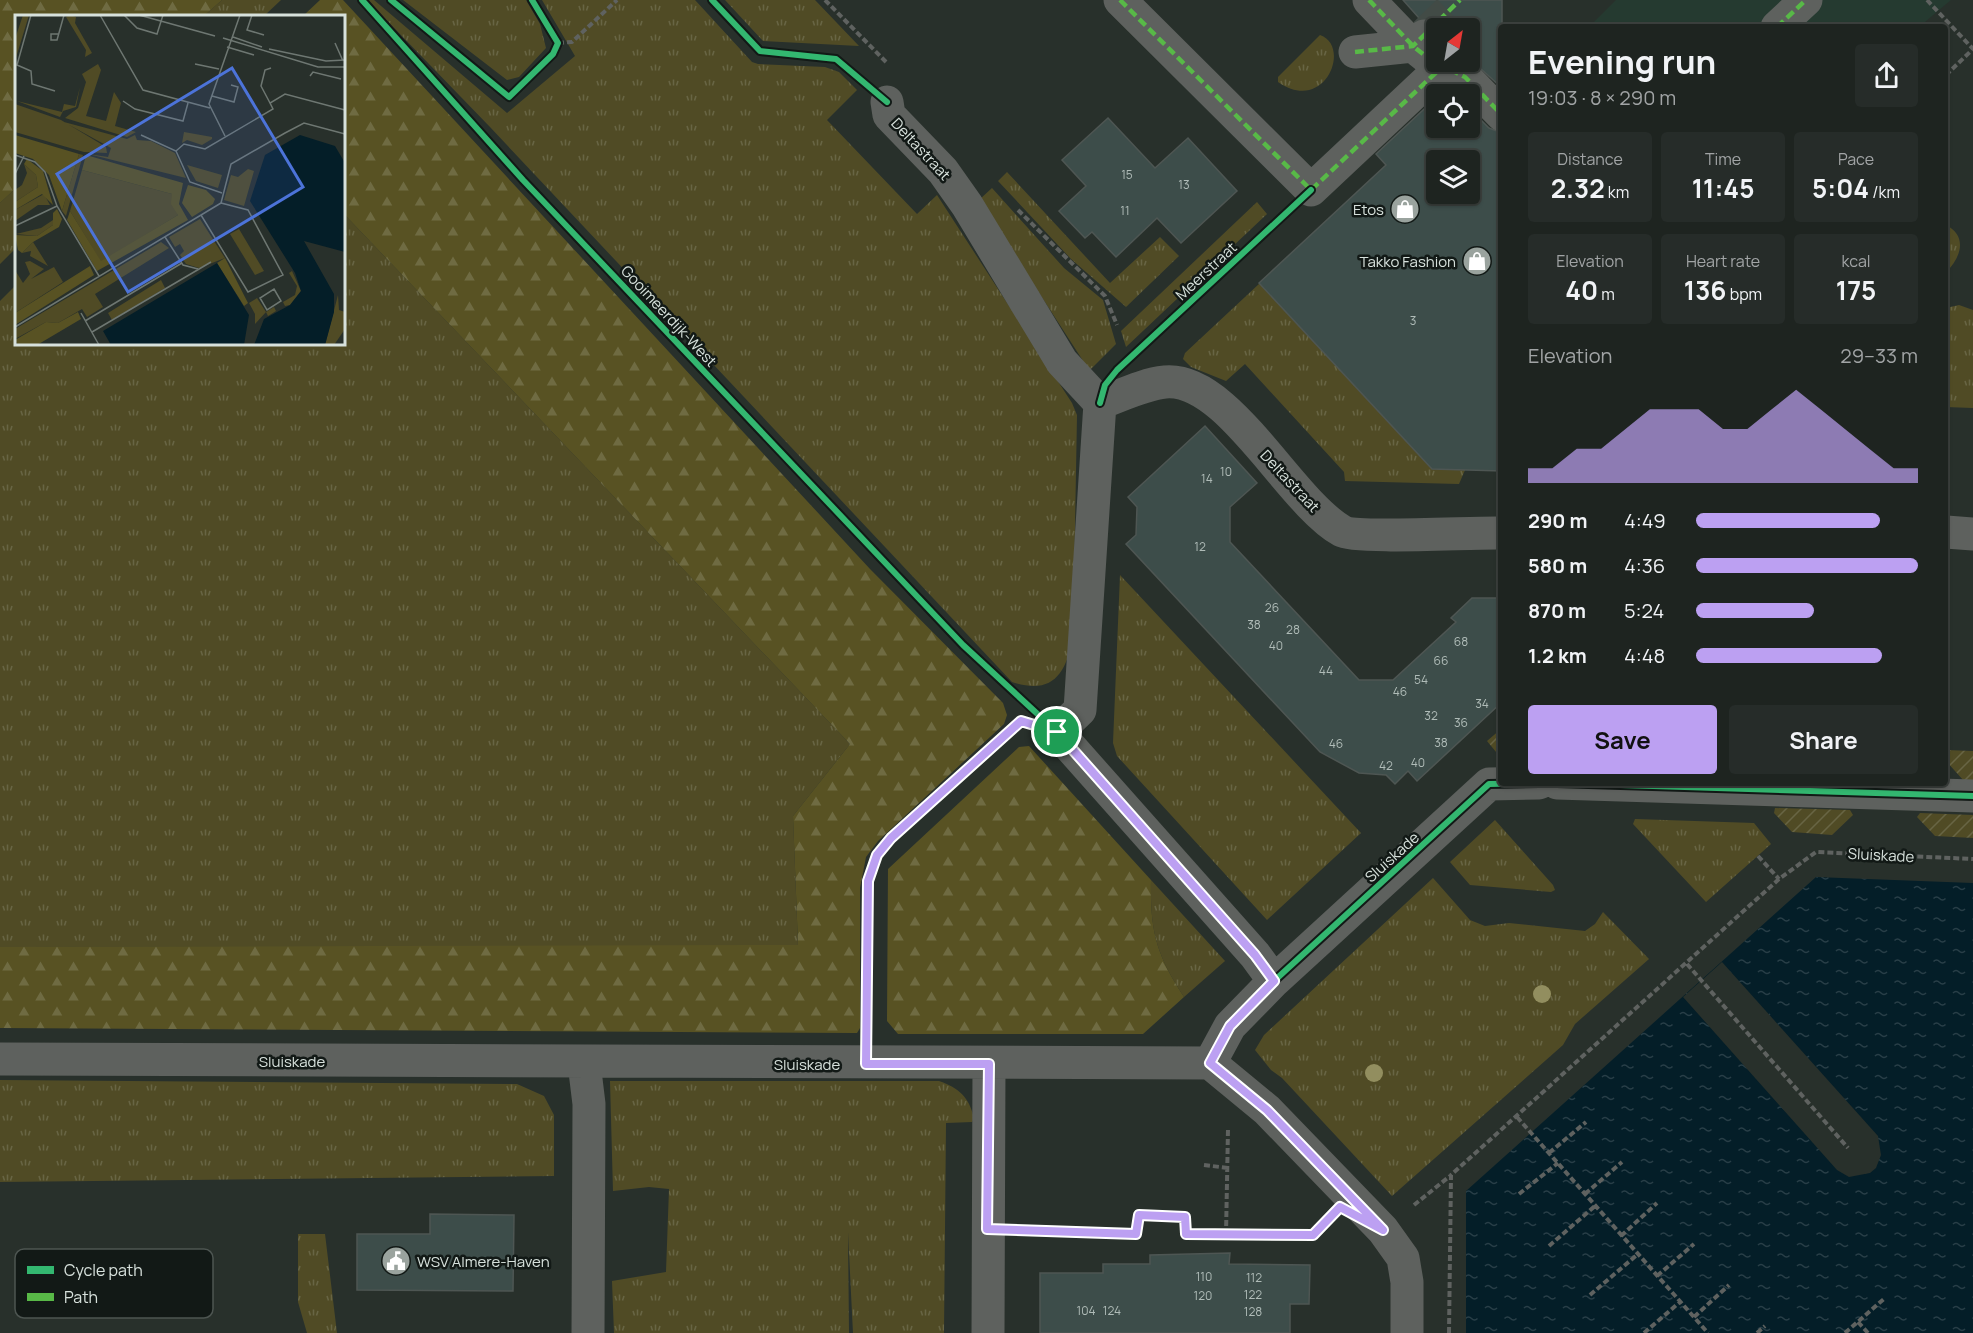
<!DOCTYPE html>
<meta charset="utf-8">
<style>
:root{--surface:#1e2420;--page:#262c29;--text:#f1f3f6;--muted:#a1a4a5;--line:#3c413e;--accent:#bca0f2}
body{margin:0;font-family:Manrope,sans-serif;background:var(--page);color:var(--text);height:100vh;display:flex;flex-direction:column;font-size:22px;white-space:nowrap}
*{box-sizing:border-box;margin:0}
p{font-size:20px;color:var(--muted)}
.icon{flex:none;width:33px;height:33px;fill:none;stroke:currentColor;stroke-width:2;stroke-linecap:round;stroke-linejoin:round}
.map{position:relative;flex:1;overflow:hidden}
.side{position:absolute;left:1498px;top:24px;width:450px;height:762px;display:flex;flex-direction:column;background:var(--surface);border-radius:6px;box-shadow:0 2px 4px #0004,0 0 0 2px var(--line)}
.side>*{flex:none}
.needle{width:39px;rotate:31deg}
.fabs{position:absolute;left:1426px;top:18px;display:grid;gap:12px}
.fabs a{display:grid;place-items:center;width:54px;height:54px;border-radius:6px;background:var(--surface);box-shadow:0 2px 4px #0004,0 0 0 2px var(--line);font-size:30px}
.pin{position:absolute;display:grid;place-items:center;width:51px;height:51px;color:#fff;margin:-26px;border:3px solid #fff;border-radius:50%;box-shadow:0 2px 6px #0007}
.round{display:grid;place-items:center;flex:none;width:63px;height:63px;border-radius:6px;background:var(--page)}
.summary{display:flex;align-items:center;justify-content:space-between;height:102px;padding:0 30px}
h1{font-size:33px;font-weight:700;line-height:45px}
.figures{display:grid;grid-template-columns:repeat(3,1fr);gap:9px;height:102px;padding:6px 30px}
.figures div{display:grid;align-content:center;border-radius:6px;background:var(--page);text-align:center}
.figures b{font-size:26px;font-weight:700}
.figures small{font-size:16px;font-weight:400}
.figures p{font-size:16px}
.chart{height:168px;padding:12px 30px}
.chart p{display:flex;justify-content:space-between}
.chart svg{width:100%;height:108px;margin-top:6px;fill:var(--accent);opacity:.7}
.action{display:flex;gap:12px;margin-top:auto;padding:12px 30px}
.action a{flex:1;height:69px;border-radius:6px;background:var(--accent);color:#111;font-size:24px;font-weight:700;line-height:69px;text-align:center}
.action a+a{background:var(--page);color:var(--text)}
ul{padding:0 30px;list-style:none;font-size:20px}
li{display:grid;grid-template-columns:96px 72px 1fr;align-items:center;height:45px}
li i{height:15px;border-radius:8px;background:var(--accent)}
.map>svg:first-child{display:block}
</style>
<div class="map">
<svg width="1973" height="1333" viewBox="0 0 1973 1333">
<defs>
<pattern id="grass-tufts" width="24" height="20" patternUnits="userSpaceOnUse" patternTransform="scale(1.5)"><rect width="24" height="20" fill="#504b25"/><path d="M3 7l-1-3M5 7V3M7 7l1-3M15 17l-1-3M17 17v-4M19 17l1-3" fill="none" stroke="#686544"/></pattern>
<pattern id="forest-firs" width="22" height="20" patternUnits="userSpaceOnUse" patternTransform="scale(1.5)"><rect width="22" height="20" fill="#585223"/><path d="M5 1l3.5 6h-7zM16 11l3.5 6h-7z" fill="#6f6b42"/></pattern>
<pattern id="garden-furrows" width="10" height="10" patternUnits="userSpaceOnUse" patternTransform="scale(1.5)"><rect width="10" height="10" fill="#504b25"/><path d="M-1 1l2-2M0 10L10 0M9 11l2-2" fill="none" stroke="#686544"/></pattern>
<pattern id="water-ripples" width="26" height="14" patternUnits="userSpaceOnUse" patternTransform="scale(1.5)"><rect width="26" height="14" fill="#041e28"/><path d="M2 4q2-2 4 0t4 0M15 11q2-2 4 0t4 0" fill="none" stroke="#283e47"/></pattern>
</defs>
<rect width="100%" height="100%" fill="#28302b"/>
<path fill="#253a30" d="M 1616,0 L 1951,0 L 1919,27 L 1589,27 Z"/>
<path fill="url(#grass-tufts)" d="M 222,0 L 281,0 L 264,16 L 204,16 Z
M 367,0 L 374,0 L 507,113 L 575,56 L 542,0 L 695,0 L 752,62 L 758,64 L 825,67 L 839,72 L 857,90 L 827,120 L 917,214 L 937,195 L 1072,403 L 1077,415 L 1073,639 C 1065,675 1052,695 1012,682 L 490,127 Z
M 403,0 L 526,0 L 540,24 L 546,48 L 519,77 L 507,80 Z
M 725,0 L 815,0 L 859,46 L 763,41 Z
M 1320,35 C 1352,46 1325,115 1278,82 L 1278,77 Z
M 1007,172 L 1110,283 L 1160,237 L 1179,256 L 1126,307 L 1071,259 L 998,181 Z
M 16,188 L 16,248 L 0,264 L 0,203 Z
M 992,188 L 1064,268 L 1103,300 L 1116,344 L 1092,368 L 1089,370 L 979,200 Z
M 1257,202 L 1267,214 L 1126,347 L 1121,331 Z
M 344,214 L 850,744 L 793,816 L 798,946 L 0,947 L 0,301 L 16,285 L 16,344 L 344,344 Z
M 1946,225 C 1968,236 1961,258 1946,272 Z
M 1260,283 L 1465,470 L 1459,484 L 1345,481 L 1344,472 L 1245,364 L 1226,381 L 1191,367 L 1183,359 L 1185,353 Z
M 1959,305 L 1973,310 L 1973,408 L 1946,407 L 1946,308 Z
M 1120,575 L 1361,833 L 1267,920 L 1117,756 L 1113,743 Z
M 1635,819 L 1754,823 L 1771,844 L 1706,902 L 1633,824 Z
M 1495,820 L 1553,885 L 1555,890 L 1551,892 L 1470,885 L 1450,862 Z
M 1433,878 L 1470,920 L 1485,926 L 1509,923 L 1585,931 L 1595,924 L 1603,912 L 1649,959 L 1575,1024 L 1563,1045 L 1392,1196 L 1282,1078 L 1271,1070 L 1255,1050 L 1264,1035 Z
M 1151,880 L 1225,961 L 1184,997 C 1156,954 1150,931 1151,880 Z
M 0,1080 L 517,1084 L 544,1096 L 554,1115 L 554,1176 L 0,1182 Z
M 610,1081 L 939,1081 C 959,1088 969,1097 974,1118 L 972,1122 L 946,1123 L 944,1333 L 853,1333 L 848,1232 L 849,1333 L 614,1333 L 612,1281 L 666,1272 L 669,1189 L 649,1187 L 613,1191 Z
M 298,1234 L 325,1234 L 337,1333 L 307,1333 L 298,1302 Z"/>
<path fill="url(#forest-firs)" d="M 0,0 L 222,0 L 204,16 L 16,16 L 16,188 L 0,203 Z
M 320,0 L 343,0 L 870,569 L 1003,703 L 1007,715 L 1004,724 L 878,841 L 866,857 L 860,888 L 860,1028 L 857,1033 L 0,1028 L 0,947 L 798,945 L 793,816 L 850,744 L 344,214 L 344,16 L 303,16 Z
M 1029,746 L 1151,880 C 1150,931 1156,954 1184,997 L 1143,1034 L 898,1034 L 887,1021 L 888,869 L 1019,747 Z"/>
<path fill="url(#garden-furrows)" d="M 1501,729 L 1501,758 L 1487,741 Z
M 1946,750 L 1973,751 L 1973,782 L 1964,781 L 1946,761 Z
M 1775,808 L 1850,810 L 1853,815 L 1832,835 L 1792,832 L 1774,813 Z
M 1920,813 L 1973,815 L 1973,838 L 1935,836 L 1917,817 Z"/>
<path fill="url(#water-ripples)" d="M 1816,877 L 1973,883 L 1973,1333 L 1466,1333 L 1466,1191 Z"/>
<path fill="#28302b" d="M 1722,962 L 1878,1136 L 1881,1155 L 1876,1168 L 1870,1173 L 1849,1177 L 1837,1170 L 1683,997 Z"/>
<path fill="#3d4d4a" stroke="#4e5653" stroke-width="1.5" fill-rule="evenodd" d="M 1403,0 L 1502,0 L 1502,88 L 1470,59 L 1470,28 L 1441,28 L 1430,18 L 1419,18 Z
M 1437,97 L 1437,128 L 1470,128 L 1470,109 L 1489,128 L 1502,133 L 1502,471 L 1432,469 L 1259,283 L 1386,165 L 1376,154 ZM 1437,160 L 1470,160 L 1470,194 L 1437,194 Z
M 1108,118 L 1155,168 L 1188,138 L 1237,191 L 1181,243 L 1157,218 L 1116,257 L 1092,232 L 1085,238 L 1059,211 L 1086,186 L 1062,160 Z
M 1205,426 L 1257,483 L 1230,507 L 1230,542 L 1359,680 L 1393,680 L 1456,622 L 1451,618 L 1472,598 L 1502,598 L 1502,702 L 1417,781 L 1408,771 L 1395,784 L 1386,775 L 1359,773 L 1320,752 L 1126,544 L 1136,535 L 1137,507 L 1128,497 Z
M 430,1214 L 514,1215 L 513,1291 L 357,1290 L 357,1234 L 430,1234 Z
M 1230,1253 L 1229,1264 L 1310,1265 L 1309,1304 L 1290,1304 L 1290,1333 L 1040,1333 L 1040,1273 L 1103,1273 L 1103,1264 L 1150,1264 L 1150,1255 Z"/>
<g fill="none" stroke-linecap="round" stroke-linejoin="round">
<path stroke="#424b46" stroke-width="33" stroke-dasharray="33 16" stroke-linecap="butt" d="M 1425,34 L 1460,0"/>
<path stroke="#5f6260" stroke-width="4" stroke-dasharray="6 3" stroke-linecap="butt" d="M 825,0 L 888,64
M 1927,0 L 1973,49 L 1946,75
M 558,43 L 572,42 L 617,0
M 1018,210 L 1105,296 L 1117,325
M 1758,856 L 1779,879
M 1687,964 L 1848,1148
M 1517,1117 L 1708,1333
M 1549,1153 L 1586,1122
M 1204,1165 L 1228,1168
M 1519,1194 L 1558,1163
M 1585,1194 L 1622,1162
M 1414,1205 L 1450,1176
M 1026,1230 L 1136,1234 L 1139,1215 L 1185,1217 L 1186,1234 L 1313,1235 L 1323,1224
M 1226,1235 L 1228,1129
M 1621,1236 L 1657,1203
M 1549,1246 L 1595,1206
M 1657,1276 L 1694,1244
M 1590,1295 L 1638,1254
M 1694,1317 L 1729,1285
M 1858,1322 L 1868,1333
M 1449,1333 L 1451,1175 L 1779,879 L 1816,852 L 1973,859
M 1644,1333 L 1680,1302
M 1757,1333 L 1765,1326
M 1845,1333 L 1885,1298"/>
<path stroke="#5e615e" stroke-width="33" d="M 1120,0 L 1311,190 L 1443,66
M 1369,0 L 1413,46 L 1429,59 L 1465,77 L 1502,115
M 1777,27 L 1806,0
M 1355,52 L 1413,46 L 1424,36
M 887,102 L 889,115 L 943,171 L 967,205 L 1062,362 L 1100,403 L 1080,710 L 1057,732 L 1255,955 L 1274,981
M 1100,403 C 1120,396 1144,384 1165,382 C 1228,376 1289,501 1342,531 C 1356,539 1476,532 1502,533
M 1946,532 L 1973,534
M 1557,783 L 1973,796
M 0,1059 L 1210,1063
M 584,1063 L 589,1104 L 588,1333
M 1210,1063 L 1230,1026 L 1274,981 L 1489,784 L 1539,783
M 1210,1063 L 1267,1110 L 1383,1230 L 1403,1258 L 1407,1282 L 1407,1333
M 988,1333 L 989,1064"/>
<path stroke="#58b947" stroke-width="4.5" stroke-dasharray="9 4.5" stroke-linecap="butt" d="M 1120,0 L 1311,190 L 1443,66
M 1369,0 L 1413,46 L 1429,59 L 1465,77 L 1502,115
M 1777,27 L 1806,0
M 1355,52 L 1413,46 L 1460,0"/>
<g stroke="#121916" stroke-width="10">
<path id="cycleway" d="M 362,0 L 523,180 L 963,645 L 1057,732 L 1255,955 L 1274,981 L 1489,784 L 1539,783
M 391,0 L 509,97 L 553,54 L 558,43 L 532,0
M 712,0 L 760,51 L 836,59 L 887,102
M 1100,403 L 1105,385 L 1117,370 L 1311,190
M 1557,783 L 1973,796
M 865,1064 L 868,881 L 877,855 L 891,838 L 1021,721 L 1052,730"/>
</g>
<use href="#cycleway" stroke="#33b770" stroke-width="6"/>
</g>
<g fill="#928e5f">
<circle cx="1542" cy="994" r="9"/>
<circle cx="1374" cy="1073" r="9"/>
</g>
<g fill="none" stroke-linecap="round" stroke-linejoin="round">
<g stroke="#fff" stroke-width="12">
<path id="route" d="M 1021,721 L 1057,732 L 1255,955 L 1274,981 L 1230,1026 L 1210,1063 L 1267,1110 L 1383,1230 L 1340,1207 L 1313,1235 L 1186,1234 L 1185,1217 L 1139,1215 L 1136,1234 L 987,1229 L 989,1064 L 866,1064 L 868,881 L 877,855 L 891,838 Z"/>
</g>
<use href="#route" stroke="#bca0f2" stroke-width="8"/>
</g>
<defs>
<g id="shop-disc" transform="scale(1.5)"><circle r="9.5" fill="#9aa39e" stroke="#121916"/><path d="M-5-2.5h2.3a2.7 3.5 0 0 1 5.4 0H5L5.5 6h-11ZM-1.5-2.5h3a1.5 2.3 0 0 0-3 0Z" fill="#fff"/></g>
<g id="civic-disc" transform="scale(1.5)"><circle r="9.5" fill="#9aa39e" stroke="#121916"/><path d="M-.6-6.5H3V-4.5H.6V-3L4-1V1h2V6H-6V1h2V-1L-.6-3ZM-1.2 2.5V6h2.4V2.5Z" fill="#fff"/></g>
</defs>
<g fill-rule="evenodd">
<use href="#shop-disc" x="1405" y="209"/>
<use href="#shop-disc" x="1477" y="261"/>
<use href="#civic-disc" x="396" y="1261"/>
</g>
<g text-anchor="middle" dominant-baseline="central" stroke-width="5" stroke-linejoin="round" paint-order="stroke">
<g font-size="12" fill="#b0bcb8">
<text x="1127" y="174">15</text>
<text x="1184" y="184">13</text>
<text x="1125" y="210">11</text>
<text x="1413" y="320">3</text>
<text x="1226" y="471">10</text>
<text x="1207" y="478">14</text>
<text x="1200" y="546">12</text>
<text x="1272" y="607">26</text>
<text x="1254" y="624">38</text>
<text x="1293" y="629">28</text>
<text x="1461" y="641">68</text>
<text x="1276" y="645">40</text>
<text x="1441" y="660">66</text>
<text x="1326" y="670">44</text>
<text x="1421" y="679">54</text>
<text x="1400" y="691">46</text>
<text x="1482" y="703">34</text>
<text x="1431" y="715">32</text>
<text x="1461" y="722">36</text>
<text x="1441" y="742">38</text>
<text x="1336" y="743">46</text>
<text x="1418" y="762">40</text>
<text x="1386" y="765">42</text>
<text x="1204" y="1276">110</text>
<text x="1254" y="1277">112</text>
<text x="1253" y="1294">122</text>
<text x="1203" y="1295">120</text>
<text x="1086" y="1310">104</text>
<text x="1112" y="1310">124</text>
<text x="1253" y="1311">128</text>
</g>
<g font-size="15" fill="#d7e1dc" stroke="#121916">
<text transform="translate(921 149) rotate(47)">Deltastraat</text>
<text transform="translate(1206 271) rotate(-43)">Meerstraat</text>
<text transform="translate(669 316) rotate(47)">Gooimeerdijk-West</text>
<text transform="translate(1290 481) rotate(47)">Deltastraat</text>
<text transform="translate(1881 855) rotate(3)">Sluiskade</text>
<text transform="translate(1392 857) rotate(-42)">Sluiskade</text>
<text x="292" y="1061">Sluiskade</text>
<text x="807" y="1064">Sluiskade</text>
</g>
<g font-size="15" fill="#d7e1dc" stroke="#121916" text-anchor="end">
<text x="1384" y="209">Etos</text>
<text x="1456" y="261">Takko Fashion</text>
<text x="417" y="1261" text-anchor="start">WSV Almere-Haven</text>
</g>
</g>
<g transform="translate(15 15)">
<rect width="330" height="330" fill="#28302b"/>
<path d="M 8,0 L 14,0 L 0,46 L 0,24 ZM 55,0 L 61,2 L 60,8 L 77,38 L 70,42 L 71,35 L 51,2 ZM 83,49 L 86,55 L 71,101 L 91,106 L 99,77 L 106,88 L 100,111 L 121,117 L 112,122 L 50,103 L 63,93 L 71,67 L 67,59 ZM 65,72 L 61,92 L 48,96 L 45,102 L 2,86 L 47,97 L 49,89 L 60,91 ZM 0,89 L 46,105 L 91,132 L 92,138 L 69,137 L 0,117 ZM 49,107 L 112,124 L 120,120 L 122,125 L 136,126 L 160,138 L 171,163 L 73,139 L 93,142 L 96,133 ZM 169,117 L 197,122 L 197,124 L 187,130 L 172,125 L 167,128 ZM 64,139 L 68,140 L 51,201 L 47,196 ZM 9,149 L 21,160 L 23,172 L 0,187 L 0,175 L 7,170 L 12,158 ZM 172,150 L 207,160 L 203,173 L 181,166 ZM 233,154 L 239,156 L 229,191 L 209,185 L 216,160 L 223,162 ZM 67,155 L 157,179 L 163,200 L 86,247 L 55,196 ZM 29,179 L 35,190 L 23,190 L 0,206 L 0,195 ZM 38,198 L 40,204 L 38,210 L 22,221 L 1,219 L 26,213 L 38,205 ZM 185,204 L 210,243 L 184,253 L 171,249 L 165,240 L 169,236 L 165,229 L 160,232 L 154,222 ZM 18,227 L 33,251 L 15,241 L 16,236 L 7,238 ZM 146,227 L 154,233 L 80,279 L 88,292 L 72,302 L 67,294 L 43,308 L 31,307 L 0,324 L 0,314 ZM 15,246 L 29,254 L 16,264 L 39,252 L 48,267 L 0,298 L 0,255 L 8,268 L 15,259 L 10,247 ZM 277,256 L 286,276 L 275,290 L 270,291 L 268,287 L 280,280 L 282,271 L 274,258 ZM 146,265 L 150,273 L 97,305 L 93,298 ZM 323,280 L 324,295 L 330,297 L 330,314 L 319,330 L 310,330 ZM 242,283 L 251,297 L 259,292 L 261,296 L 253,301 L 251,297 L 240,309 L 240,299 L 234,288 Z" fill="#504b25"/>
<path d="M 0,120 L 64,139 L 47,196 L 34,160 L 18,144 L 0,138 ZM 71,140 L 168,168 L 164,189 L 173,205 L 82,256 L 52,205 L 55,196 L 86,246 L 163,200 L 156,189 L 157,179 L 67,155 ZM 12,144 L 28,156 L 38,190 L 27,179 L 0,195 L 0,187 L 23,172 L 21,160 L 9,149 ZM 173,170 L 191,175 L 200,184 L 198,189 L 177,202 L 167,188 ZM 42,194 L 47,204 L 44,212 L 18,227 L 7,238 L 3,235 L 0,220 L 22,221 L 38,210 L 38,198 ZM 210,243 L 233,288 L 229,291 L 202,248 ZM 75,251 L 79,260 L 0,310 L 0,298 ZM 63,297 L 66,304 L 22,330 L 3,330 L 0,325 L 31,307 L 43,308 Z" fill="#585223"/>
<path d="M 224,214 L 249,256 L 240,260 L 215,219 Z" fill="#504b25"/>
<path d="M 285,120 L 320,131 L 330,148 L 330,237 L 289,226 L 319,279 L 319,297 L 310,330 L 239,330 L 249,304 L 275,290 L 286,276 L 280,258 L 235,186 L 250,140 ZM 202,248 L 234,300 L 229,330 L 96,330 L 88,316 Z" fill="#041e28"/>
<path fill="none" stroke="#6e7772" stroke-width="1.5" d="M 16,0 L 2,50 L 16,56 L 17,69 L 40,76M 85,0 L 128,75 L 195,93M 109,0 L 122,13 L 142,19 L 148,0M 124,0 L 200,21M 237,0 L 232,15 L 249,20M 44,19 L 36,19 L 36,25 L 42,25 L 49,0M 218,22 L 247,32M 208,23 L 303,52 L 330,52M 320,28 L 328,46M 212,32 L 239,40M 254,34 L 311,46 L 330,45M 180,49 L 204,54M 295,61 L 298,57 L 326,64M 197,81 L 219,87 L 223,72 L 216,70M 108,86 L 120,94 L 168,106 L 173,88M 255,88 L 246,71 L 250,55 L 256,53M 126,120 L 161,136 L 175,167 L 207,178M 210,121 L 194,89 L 225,0M 161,136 L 169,129 L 190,134 L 258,94 L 255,88 L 270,79 L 330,95M 0,140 L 20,147 L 30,157 L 42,191 L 84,261M 0,159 L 9,141M 206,188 L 216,149 L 270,118 L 289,108 L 330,119M 186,200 L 233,277 L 268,260 L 233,195 L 206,188M 0,211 L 42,191M 150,222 L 168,250 L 183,254M 259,274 L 266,286 L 252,295 L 245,283 ZM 66,298 L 84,330M 70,306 L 167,248M 0,312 L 206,188M 77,317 L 196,247"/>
<path fill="#4c73d9" fill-opacity="0.15" stroke="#4c73d9" stroke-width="3" d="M 217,53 L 288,172 L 113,277 L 42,159 Z"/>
<rect width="330" height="330" fill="none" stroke="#d7e1dc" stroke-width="3"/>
</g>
<rect x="15" y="1249" width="198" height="69" rx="9" fill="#121916" stroke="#4d5551" stroke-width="1.5"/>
<rect x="27" y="1266" width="27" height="8" fill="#33b770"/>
<rect x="27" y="1293" width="27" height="8" fill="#58b947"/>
<g font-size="16" fill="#d7e1dc">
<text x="64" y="1276">Cycle path</text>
<text x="64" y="1303">Path</text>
</g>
</svg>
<div class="fabs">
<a><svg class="needle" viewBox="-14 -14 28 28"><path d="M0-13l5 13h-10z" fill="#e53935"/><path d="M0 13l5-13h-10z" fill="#a1a4a5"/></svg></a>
<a><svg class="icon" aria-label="locate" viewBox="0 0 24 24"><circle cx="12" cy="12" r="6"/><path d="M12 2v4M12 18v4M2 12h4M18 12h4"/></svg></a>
<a><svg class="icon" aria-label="layers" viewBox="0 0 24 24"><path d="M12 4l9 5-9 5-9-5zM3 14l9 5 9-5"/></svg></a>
</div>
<div class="pin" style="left:1057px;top:732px;background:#1e9e55"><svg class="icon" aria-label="arrive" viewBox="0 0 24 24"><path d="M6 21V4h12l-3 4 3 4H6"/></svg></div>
<section class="side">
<div class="summary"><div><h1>Evening run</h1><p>19:03 · 8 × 290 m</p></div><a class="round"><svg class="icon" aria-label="share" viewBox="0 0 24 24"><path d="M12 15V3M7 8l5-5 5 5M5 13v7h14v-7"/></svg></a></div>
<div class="figures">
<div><p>Distance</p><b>2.32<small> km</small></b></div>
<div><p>Time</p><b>11:45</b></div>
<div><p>Pace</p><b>5:04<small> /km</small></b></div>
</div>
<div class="figures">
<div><p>Elevation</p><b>40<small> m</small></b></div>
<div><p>Heart rate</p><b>136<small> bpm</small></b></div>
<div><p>kcal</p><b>175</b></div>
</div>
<div class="chart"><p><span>Elevation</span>29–33 m</p>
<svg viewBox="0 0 160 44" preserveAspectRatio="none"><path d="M0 44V38L10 38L20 30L30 30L40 22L50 14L60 14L70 14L80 22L90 22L100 14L110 6L120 14L130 22L140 30L150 38L160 38V44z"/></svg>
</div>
<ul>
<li><b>290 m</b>4:49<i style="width:83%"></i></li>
<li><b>580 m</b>4:36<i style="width:100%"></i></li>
<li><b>870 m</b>5:24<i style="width:53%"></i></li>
<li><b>1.2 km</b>4:48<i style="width:84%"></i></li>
</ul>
<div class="action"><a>Save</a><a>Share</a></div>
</section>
</div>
